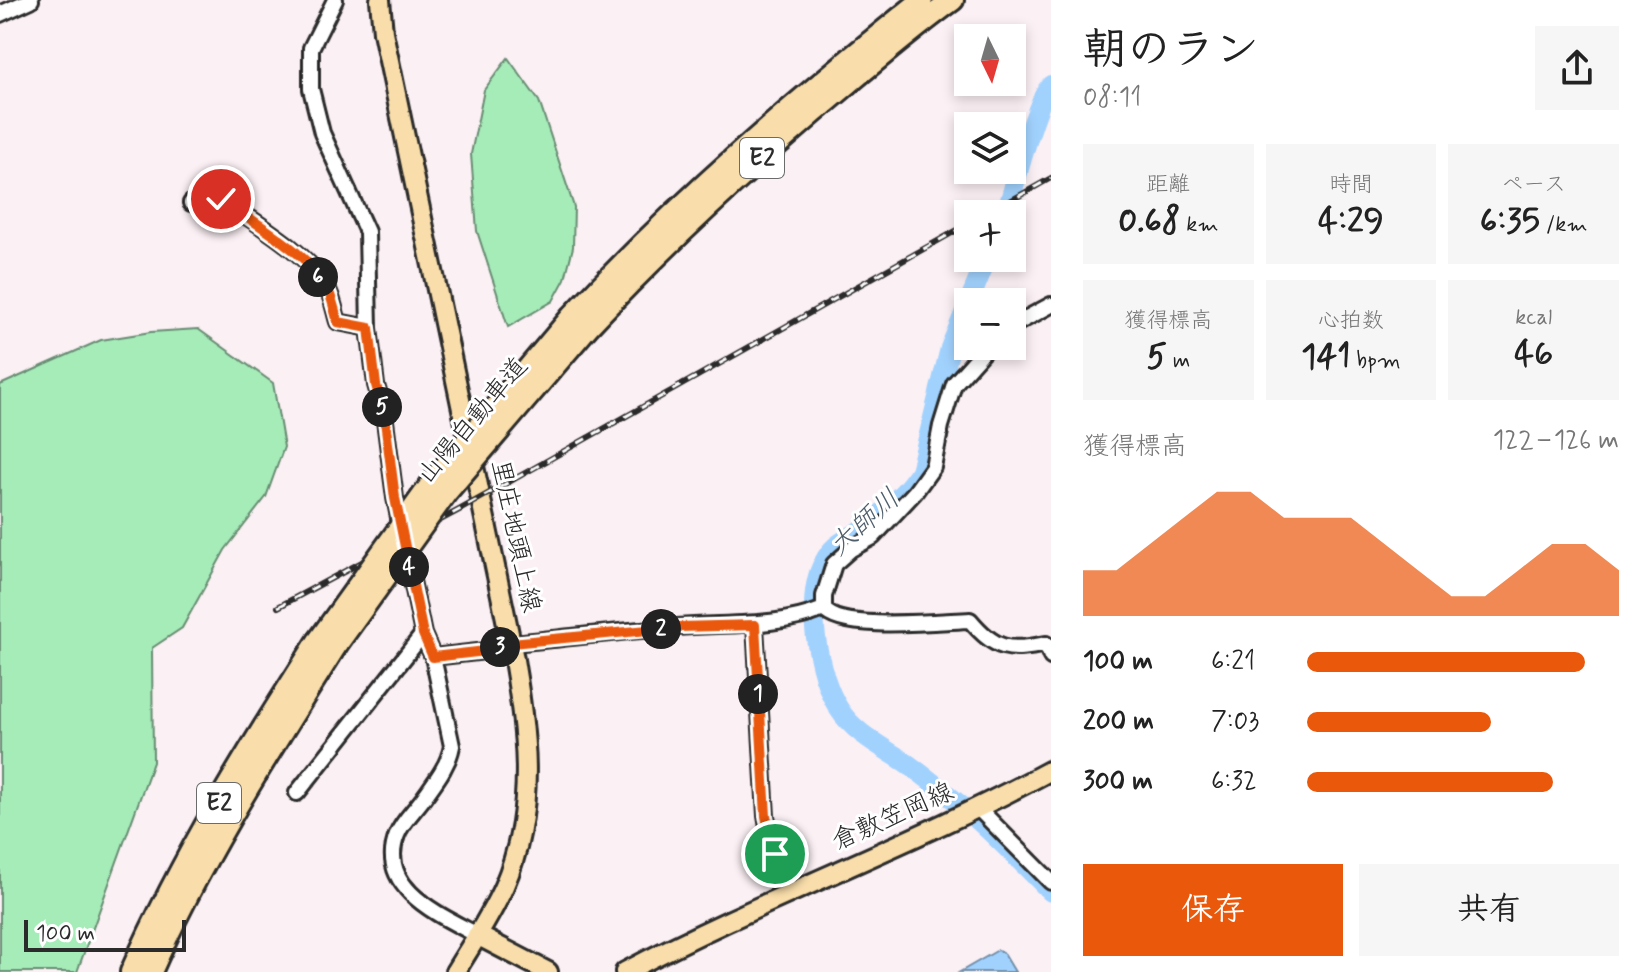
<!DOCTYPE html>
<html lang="ja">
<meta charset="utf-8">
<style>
:root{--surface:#fff;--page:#f6f6f6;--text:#222;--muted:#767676;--accent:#ea580c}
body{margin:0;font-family:Mynerve,"Klee One",sans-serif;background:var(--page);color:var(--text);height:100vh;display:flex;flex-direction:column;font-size:30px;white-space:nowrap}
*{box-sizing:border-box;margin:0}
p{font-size:26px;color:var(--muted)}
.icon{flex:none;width:44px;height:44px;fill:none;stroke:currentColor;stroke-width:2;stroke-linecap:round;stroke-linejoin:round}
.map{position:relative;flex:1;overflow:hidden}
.sheet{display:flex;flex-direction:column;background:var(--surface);width:600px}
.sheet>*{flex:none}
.needle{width:52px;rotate:175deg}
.buttons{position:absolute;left:954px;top:24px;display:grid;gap:16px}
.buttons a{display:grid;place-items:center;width:72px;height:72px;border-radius:0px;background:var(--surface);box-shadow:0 4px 12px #0003;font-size:40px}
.scale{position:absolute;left:24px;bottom:20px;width:162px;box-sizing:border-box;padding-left:8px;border:4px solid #2b2b2b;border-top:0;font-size:22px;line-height:28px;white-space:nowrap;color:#2b2b2b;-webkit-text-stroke:6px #fff;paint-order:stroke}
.pin{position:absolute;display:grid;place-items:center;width:68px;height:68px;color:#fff;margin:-34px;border:4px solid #fff;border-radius:50%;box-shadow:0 2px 8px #0007}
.km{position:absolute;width:40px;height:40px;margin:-20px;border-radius:50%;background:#222;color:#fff;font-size:22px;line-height:40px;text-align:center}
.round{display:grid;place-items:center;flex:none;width:84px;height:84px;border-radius:0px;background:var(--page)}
.headline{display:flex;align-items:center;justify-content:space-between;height:136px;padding:0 32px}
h1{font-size:44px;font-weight:700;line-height:60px}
.figures{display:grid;grid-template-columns:repeat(3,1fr);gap:12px;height:136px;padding:8px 32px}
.figures div{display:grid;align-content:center;border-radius:0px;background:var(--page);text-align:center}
.figures b{font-size:34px;font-weight:700}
.figures small{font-size:22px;font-weight:400}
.figures p{font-size:22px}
.chart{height:224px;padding:16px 32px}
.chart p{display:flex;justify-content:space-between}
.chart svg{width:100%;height:144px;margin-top:8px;fill:var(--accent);opacity:.7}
.cta{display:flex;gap:16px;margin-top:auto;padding:16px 32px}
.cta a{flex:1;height:92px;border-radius:0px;background:var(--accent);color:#fff;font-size:32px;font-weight:700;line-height:92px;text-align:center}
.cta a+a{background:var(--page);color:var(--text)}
ul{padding:0 32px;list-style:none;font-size:26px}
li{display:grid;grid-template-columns:128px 96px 1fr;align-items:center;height:60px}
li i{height:20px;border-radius:10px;background:var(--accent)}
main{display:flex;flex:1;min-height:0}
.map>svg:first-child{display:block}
</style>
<main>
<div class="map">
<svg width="1051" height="972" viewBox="0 0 1051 972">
<rect width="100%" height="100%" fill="#fbf0f4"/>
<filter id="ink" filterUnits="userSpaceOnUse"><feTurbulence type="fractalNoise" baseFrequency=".0125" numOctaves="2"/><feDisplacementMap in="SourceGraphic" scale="16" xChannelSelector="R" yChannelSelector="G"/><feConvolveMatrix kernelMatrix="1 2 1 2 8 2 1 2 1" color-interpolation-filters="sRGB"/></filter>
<g filter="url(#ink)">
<path fill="#a6ecb9" stroke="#688c72" stroke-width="2" d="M 508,58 L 539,101 L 574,207 L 573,247 L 565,279 L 553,301 L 508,327 L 477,231 L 471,154 L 484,90 Z
M 198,329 L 273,383 L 284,447 L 266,497 L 225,550 L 182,628 L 152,648 L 153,762 L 77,972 L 0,972 L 0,385 L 101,340 L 151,332 Z"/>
<path fill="#a1d2fe" stroke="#728faa" stroke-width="2" d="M 998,950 L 1003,952 L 1015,972 L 960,972 Z"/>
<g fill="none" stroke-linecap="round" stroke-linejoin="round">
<path stroke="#a1d2fe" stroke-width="20" d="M 1006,214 C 1014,189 1036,98 1051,85
M 969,302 L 987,258
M 968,304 L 950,348 L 920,471 C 907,492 884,512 865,527 C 848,541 835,540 824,562 C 804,597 817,675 839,709 C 854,733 881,746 905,762 C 924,775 944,792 963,807 C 994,833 1022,863 1051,892"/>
<g stroke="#2b2b2b" stroke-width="20">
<path id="minor" d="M 335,0 L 311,48 L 311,89 L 322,133 L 367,232 L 369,328 L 376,385 L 384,413 L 395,498 L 423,634 L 433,657 L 452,746 C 448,767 434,783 422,800 C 414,811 401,823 397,835 C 376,888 440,915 477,935
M 0,14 L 31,0
M 191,203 L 221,199 C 255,223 312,254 329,292 C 333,301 335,312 338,322 L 369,328
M 1012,326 L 1051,305
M 824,609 L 824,596 L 834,564 L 851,549 L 873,537 L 915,492 L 933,467 L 941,426 L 954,384 L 988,346
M 755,625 L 766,816 L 771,844 L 790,892
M 433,657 L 495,650 L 511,643 C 566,638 622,631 677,627 C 727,623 777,628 824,609 C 840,632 941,621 970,620 C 995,650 1009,652 1046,644 L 1051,657
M 297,793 L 423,634
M 977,807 L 1051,882"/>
</g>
<g stroke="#2b2b2b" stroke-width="24">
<path id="major" d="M 380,0 L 383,32 L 511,643 C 526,725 538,807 504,886 C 491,916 472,944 455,972
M 477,935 L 548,972
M 625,972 C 764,898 913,845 1051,770"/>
</g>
<g stroke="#2b2b2b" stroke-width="26">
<path id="highway" d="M 572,316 C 680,200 799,98 922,0
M 587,328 C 659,251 735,181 815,112 C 860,74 905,35 953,0
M 131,972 C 182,856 250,747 318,641
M 151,972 C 201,858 270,751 336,646"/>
</g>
<use href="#minor" stroke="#fff" stroke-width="14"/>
<use href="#major" stroke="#f9deab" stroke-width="18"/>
<use href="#highway" stroke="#f9deab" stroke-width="20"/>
<g stroke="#2b2b2b" stroke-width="6">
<path id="rail" d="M 987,214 L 1051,178
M 278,607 L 461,509 L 968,224"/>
</g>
<use href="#rail" stroke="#fff" stroke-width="3" stroke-dasharray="9" stroke-linecap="butt"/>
<g stroke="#2b2b2b" stroke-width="26" stroke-linecap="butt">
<path id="highway-bridge" d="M 318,641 L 433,481 L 572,316
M 336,646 L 447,492 L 587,328"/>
</g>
<use href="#highway-bridge" stroke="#f9deab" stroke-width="20"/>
</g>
</g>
<g fill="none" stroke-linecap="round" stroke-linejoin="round" filter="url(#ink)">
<g stroke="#fff" stroke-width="16">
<path id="route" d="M 221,199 C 254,223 312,254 329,292 C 333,302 335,312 338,322 L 369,328 L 376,385 L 384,413 L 395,498 L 423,634 L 433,657 L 495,650 L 511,643 L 680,627 L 755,625 L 766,816 L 775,854"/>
</g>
<use href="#route" stroke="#ea580c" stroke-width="10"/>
</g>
<g text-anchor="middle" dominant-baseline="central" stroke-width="6" stroke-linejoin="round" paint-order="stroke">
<g fill="#fff" stroke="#6b6b6b" stroke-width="2">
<rect x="740" y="138" width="44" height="40" rx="6"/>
<rect x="197" y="783" width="44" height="40" rx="6"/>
</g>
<g font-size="24" font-weight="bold" fill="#2b2b2b">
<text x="762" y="158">E2</text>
<text x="219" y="803">E2</text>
</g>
<g font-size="26" fill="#2b2b2b" stroke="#fff">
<text transform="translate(473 421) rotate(-50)">山陽自動車道</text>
<text transform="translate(515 536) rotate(78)">里庄地頭上線</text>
<text transform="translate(893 817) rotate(-24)">倉敷笠岡線</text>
</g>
<g font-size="28" font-style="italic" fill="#4e5d6a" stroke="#fff">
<text transform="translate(865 523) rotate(-42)">大師川</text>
</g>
</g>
</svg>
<div class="buttons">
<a><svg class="needle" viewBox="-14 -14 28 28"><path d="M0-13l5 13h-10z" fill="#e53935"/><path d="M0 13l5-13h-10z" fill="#767676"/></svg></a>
<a><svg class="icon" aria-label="layers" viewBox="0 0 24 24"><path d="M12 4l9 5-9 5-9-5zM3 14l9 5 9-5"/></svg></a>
<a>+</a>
<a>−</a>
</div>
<div class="scale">100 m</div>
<div class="pin" style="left:775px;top:854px;background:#1e9e55"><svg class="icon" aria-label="arrive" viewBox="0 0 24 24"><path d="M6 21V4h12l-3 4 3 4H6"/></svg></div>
<div class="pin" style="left:221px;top:199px;background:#d93025"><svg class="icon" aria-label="check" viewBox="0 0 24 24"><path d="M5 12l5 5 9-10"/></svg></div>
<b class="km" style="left:758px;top:694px">1</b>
<b class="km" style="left:661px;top:629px">2</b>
<b class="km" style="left:500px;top:647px">3</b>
<b class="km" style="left:409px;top:567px">4</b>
<b class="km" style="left:382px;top:407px">5</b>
<b class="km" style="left:318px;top:277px">6</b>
</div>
<section class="sheet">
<div class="headline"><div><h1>朝のラン</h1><p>08:11</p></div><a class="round"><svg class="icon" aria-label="share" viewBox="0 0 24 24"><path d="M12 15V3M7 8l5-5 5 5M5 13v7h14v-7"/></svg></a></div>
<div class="figures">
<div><p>距離</p><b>0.68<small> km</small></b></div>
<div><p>時間</p><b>4:29</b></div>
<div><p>ペース</p><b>6:35<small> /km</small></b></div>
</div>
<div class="figures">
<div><p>獲得標高</p><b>5<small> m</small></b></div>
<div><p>心拍数</p><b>141<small> bpm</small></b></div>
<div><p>kcal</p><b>46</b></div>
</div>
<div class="chart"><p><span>獲得標高</span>122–126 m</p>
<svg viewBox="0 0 160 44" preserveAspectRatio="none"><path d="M0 44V30L10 30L20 22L30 14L40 6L50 6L60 14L70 14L80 14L90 22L100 30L110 38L120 38L130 30L140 22L150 22L160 30V44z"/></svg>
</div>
<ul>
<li><b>100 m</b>6:21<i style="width:89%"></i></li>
<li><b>200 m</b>7:03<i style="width:59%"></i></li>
<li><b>300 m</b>6:32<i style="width:79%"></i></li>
</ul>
<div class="cta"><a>保存</a><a>共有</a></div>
</section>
</main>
